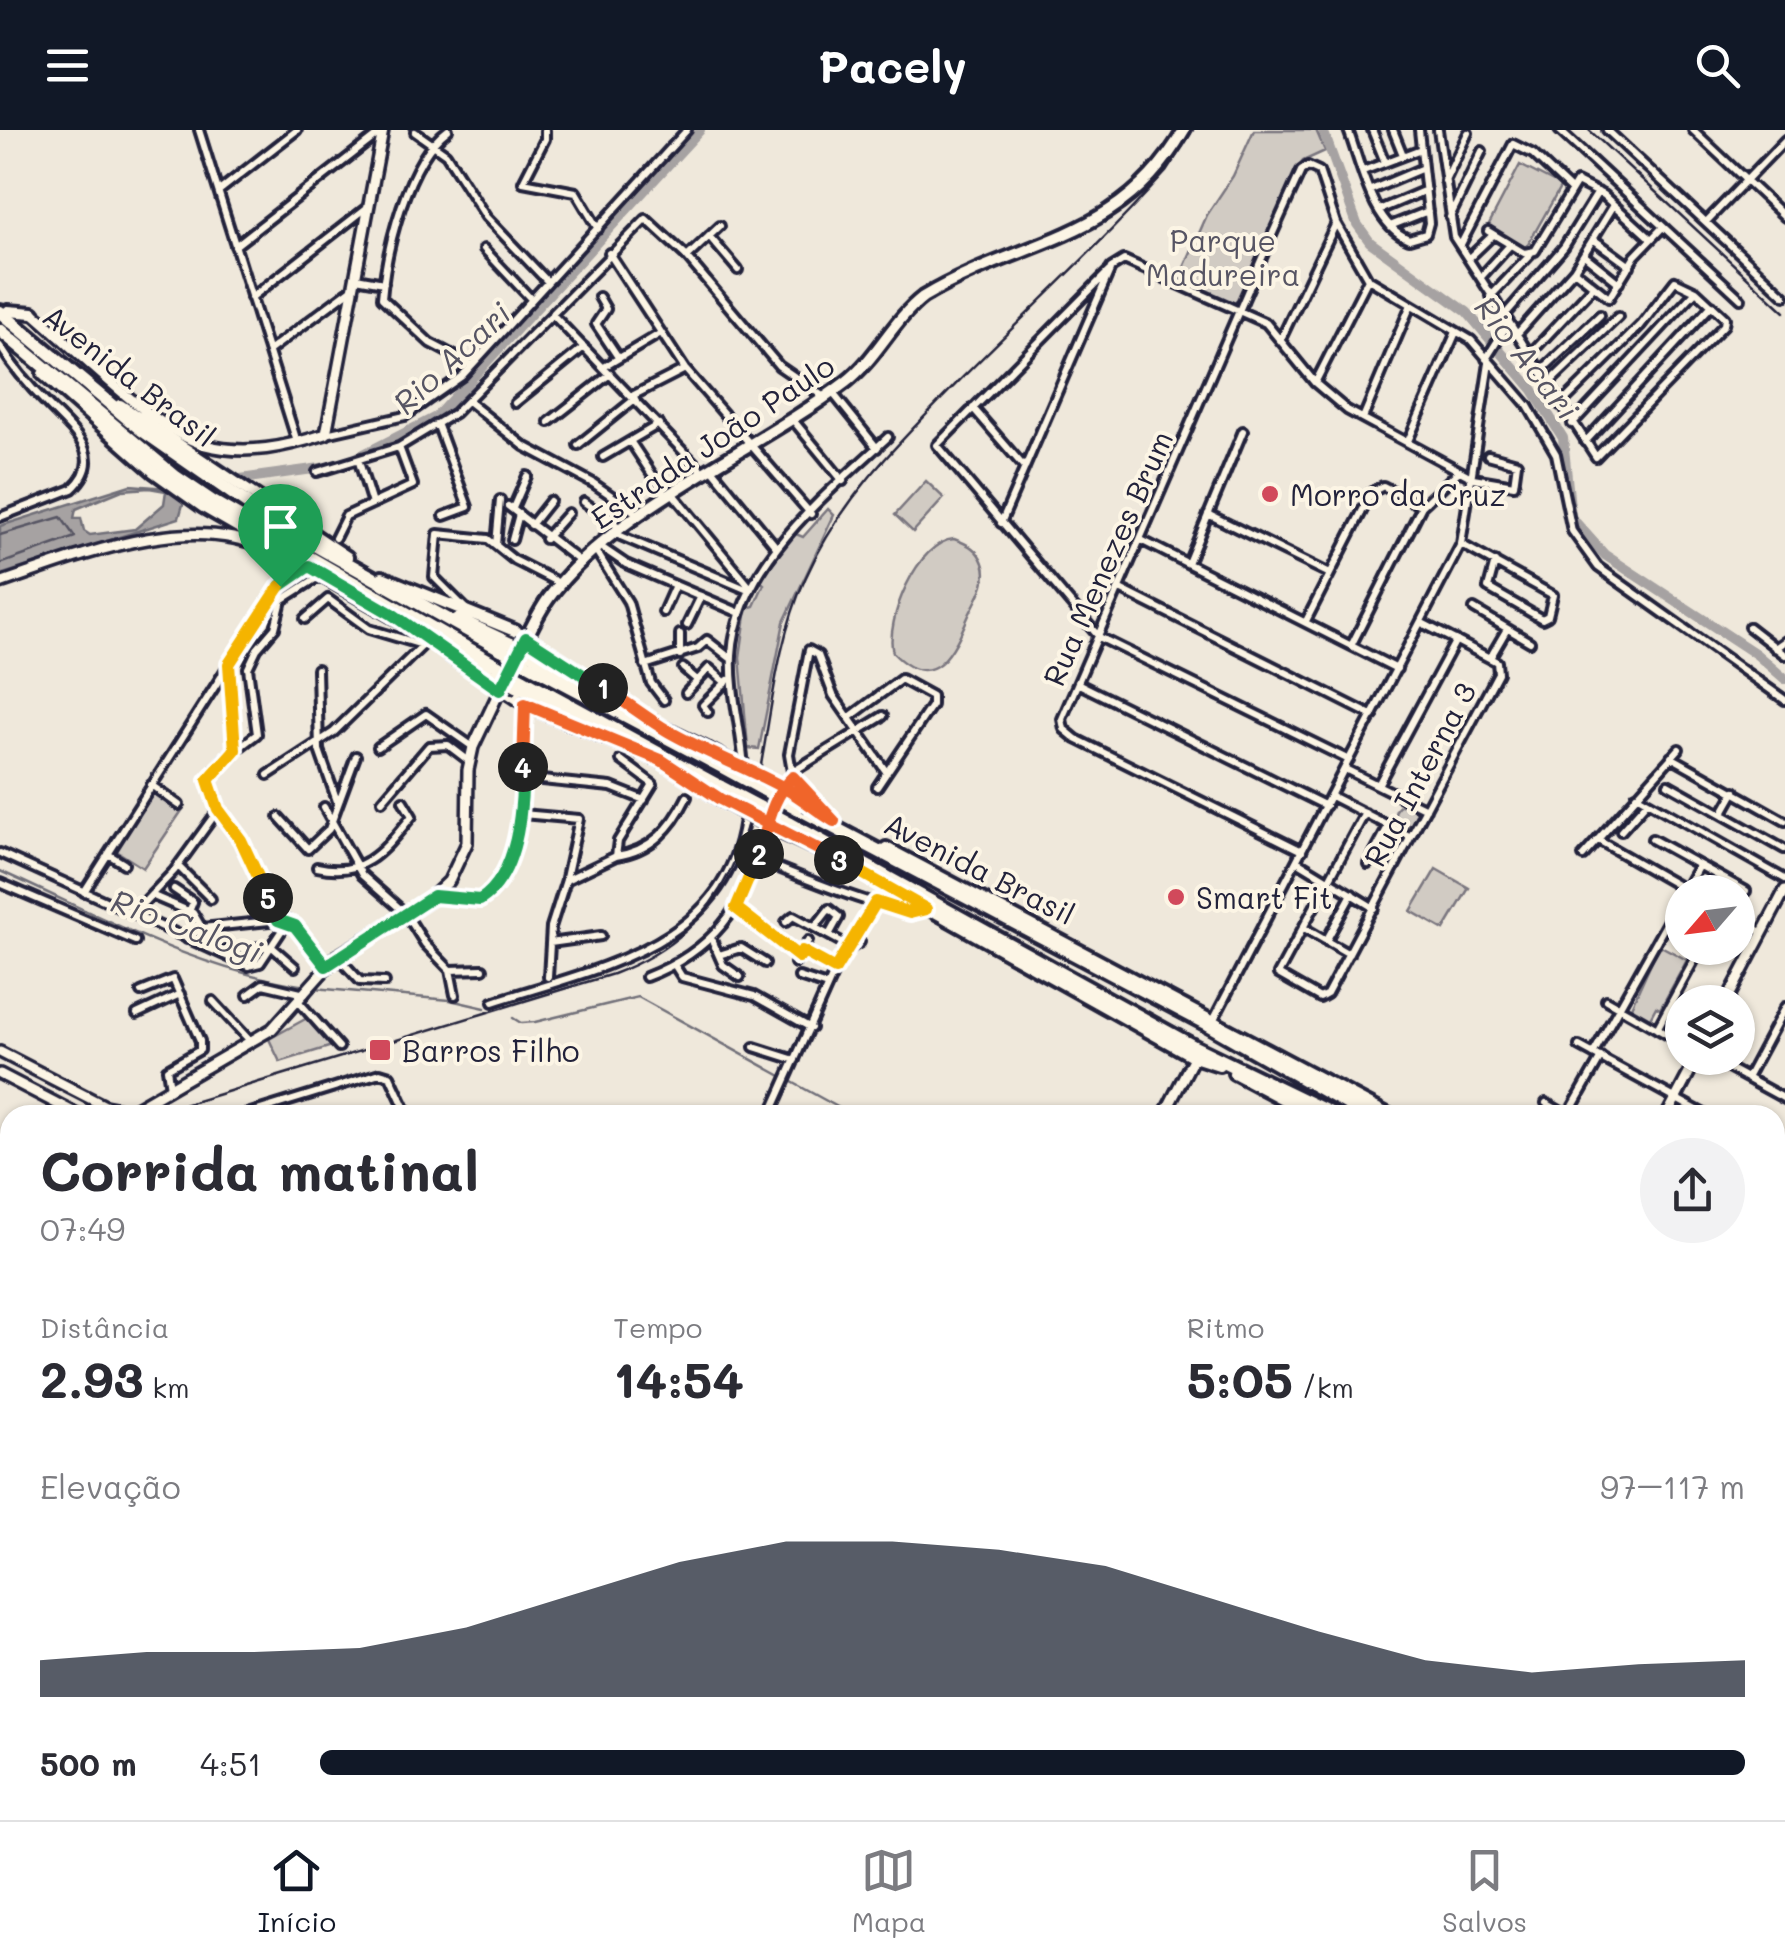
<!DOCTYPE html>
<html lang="pt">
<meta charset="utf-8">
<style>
:root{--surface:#fff;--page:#f2f2f3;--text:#2b2b33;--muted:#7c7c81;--line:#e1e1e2;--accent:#111827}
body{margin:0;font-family:Mali,sans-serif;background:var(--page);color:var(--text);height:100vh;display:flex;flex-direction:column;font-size:38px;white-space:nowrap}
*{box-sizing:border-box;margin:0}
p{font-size:32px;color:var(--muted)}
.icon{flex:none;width:55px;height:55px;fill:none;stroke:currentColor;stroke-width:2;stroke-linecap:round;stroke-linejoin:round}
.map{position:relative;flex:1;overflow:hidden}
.drawer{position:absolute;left:0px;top:975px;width:1785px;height:715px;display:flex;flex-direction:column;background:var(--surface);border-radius:30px 30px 0 0;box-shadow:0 2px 8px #0004}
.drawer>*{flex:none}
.needle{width:65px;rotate:242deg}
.buttons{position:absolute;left:1665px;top:745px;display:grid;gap:20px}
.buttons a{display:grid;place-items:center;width:90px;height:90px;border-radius:50%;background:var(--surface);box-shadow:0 2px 8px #0004;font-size:50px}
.pin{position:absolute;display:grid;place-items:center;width:85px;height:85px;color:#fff;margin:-102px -42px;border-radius:50% 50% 50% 0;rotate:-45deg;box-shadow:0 0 10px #0007}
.pin .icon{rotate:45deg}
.km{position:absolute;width:50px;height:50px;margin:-25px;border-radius:50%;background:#222;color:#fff;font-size:28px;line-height:50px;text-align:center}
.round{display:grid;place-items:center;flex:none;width:105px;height:105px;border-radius:52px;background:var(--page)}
.headline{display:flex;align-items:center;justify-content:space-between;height:170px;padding:0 40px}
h1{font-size:55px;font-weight:700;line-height:75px}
.metrics{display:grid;grid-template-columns:repeat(3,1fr);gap:15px;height:170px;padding:10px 40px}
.metrics div{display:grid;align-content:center}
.metrics b{font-size:50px;font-weight:700}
.metrics small{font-size:28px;font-weight:400}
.metrics p{font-size:28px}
.chart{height:280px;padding:20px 40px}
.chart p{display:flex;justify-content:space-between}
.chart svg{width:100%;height:180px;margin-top:10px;fill:var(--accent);opacity:.7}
ul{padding:0 40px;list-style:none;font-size:32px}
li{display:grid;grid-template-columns:160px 120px 1fr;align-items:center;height:75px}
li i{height:25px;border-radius:12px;background:var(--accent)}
header{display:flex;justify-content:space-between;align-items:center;height:130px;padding:0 40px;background:var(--accent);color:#fff;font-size:45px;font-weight:700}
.dock{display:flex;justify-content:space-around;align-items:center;height:140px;border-top:2px solid var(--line);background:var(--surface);font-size:28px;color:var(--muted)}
.dock a{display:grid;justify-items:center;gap:5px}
.dock .selected{color:var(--accent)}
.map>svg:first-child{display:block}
</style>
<header><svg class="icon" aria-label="menu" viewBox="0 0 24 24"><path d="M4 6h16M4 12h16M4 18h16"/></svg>Pacely<svg class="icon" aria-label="search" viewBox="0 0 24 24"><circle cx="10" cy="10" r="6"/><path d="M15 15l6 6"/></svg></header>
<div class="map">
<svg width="1785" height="1690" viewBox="0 0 1785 1690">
<rect width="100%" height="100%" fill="#efe8db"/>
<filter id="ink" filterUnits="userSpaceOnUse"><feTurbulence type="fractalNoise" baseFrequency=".01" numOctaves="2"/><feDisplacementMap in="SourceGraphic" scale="20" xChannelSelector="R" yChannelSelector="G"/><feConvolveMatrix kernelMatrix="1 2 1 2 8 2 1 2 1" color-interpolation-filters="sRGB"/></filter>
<g filter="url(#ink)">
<path fill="#d1cbc3" stroke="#7a767f" stroke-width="2.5" d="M 1254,0 L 1316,0 L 1325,21 L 1303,31 L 1296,41 L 1234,176 L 1179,149 L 1207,85 L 1233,46 Z
M 1520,35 L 1561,56 L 1526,118 L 1488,96 Z
M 926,351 L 944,368 L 913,402 L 895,385 Z
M 828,379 L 834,385 L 784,492 L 759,619 L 748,618 L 740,527 L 747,478 L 754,476 L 764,454 L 759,450 L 796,404 L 803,407 Z
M 954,409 C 968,414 978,419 983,433 C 990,450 976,470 969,485 C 954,520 934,565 893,523 C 884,491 918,411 954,409 Z
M 153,660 L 183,679 L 143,738 L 115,720 Z
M1395 685a11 11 0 1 1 22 0a11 11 0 1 1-22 0Z
M 1436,739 L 1469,758 L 1444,800 L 1411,781 Z
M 1659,815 L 1687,830 L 1660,879 L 1656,877 L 1650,888 L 1631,877 Z
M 309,887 L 332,916 L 280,932 L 269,909 Z
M 1785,1570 L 1785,1616 L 1775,1607 L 1775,1578 Z
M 470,1680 L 562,1680 L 557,1690 L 470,1690 Z
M 898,1680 L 948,1680 L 955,1685 L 949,1690 L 898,1690 L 893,1684 Z"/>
<path fill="#a6a2a2" stroke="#716f79" stroke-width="2.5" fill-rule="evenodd" d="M 219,346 L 244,355 L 184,371 L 179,388 L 0,445 L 0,396 L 130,355 L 180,359 ZM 149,358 L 166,361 L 164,374 L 135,399 L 90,405 L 84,401 L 81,388 L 74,388 L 76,379 L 122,360 Z"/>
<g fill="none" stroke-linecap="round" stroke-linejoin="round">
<path stroke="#575564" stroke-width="2.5" d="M 0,405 L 61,387 L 75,407 L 0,434"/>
<path stroke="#716f79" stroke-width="2.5" d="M 0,741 C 99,785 197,841 306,856
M 314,858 L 450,870 L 485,878
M 513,888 L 521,893 L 535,892 L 638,867 L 852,985
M 0,1154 L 10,1138"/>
<path stroke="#a6a2a2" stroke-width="10" d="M 1323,0 L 1357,94 L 1370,112 L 1467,182 L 1533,260 L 1563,308 L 1571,387 L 1605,425 L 1756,524 L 1785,549
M 358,327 L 436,287 L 700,0
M 226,351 L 328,337"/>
<g stroke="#22223b" stroke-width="14">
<path id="street" d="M 199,0 L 297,312
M 448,0 C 407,30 386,120 382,168 L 430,213 L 472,235
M 545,0 L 545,9 L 523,52 L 576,62 L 598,99
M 1348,0 C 1361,34 1372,95 1409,109 L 1426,104 L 1429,93 L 1419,0
M 1372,0 L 1385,32
M 1393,0 L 1403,25
M 1438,0 L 1454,107 L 1596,327 L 1724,195 L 1725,188 L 1696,161 L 1675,151 L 1641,195 L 1560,275
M 1559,0 L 1741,169
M 1607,0 L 1785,166
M 1693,0 L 1785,87
M 415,2 L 446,24 L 486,87 L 547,151
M 1363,41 L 1421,19
M 1445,51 L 1468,3
M 1371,60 L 1423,38
M 219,61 L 297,0
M 1379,80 L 1426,60
M 1450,87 L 1482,21
M 1706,92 L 1785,10
M 1390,96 L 1428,81
M 1488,101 L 1524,123 L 1535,121 L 1577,52 L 1603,65 L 1650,108
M 709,106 L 738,140
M 1593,109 L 1630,136
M 235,116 L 381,2
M 1460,116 L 1513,14 L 1533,24 L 1571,60
M 484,119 L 531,169
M 609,123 L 685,239 L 811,384
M 1584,125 L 1619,153
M 687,127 L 720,96
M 1469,128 L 1493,105
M 1574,140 L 1609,168 L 1635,126 L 1661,99
M 1108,142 L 937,315 L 1099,507 L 1349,630
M 1481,147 L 1510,115
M 356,148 L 384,153
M 1491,166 L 1531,124
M 599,167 L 606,179 L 596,194 L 618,227
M 251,168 L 369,76
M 552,184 L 703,342
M 1503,187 L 1564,117 L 1598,62
M 1516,205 L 1574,140 L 1614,75
M 1281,209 L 1336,93
M 0,216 C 13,237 29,256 46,273 C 69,298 109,325 72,359 L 0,387
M 270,220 L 353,158
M 1530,224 L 1593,157
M 1486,229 L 1508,194
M 604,237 L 661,203
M 1541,241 L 1600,185
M 1315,253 L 1368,149
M 1548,254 L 1618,187
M 832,262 L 877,318
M 632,266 L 685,239
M 469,272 L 524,316 L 593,353 L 638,384
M 515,273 L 584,217
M 973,278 L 1025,338
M 1363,288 L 1410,177
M 793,290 L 843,351
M 549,292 L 610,244
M 1572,294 L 1696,161
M 438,296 L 468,377 L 444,386
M 326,304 L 405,286 L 462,246 L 687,0
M 630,311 L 667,367
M 1408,311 L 1456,202
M 1585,312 L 1712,175
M 578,315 L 635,269
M 603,327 L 659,294
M 359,332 L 372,374
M 713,340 L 777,418
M 317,342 L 399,317 L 455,283 L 646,89 L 685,125 L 779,236 L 824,267
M 673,364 L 749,456
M 584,372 L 622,399
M 508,376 L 582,433
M 513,378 L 527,346
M 1208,384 L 1330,444
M 1001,393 L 1111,138 L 1124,130 L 1266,193 L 1315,253 L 1347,280 L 1473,348 L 1514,355 L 1517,333 L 1488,325
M 531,395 L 550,371
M 616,404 L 748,460
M 335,408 L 346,386 L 413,355 L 399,317
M 545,409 L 568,383
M 512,410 L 519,384
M 1141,410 L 1397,539
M 1461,414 L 1553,465 L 1548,486 L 1542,489 L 1488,458 L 1495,432
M 496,415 L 500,370
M 601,417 L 626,434 L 740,483
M 596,421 L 628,472 L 651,553 L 664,570
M 1188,433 L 1243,301
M 323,444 L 282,470 L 275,498 L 257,519 L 248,538 L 257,604 L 224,629 L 208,650 L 219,679 L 241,710 L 279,790 L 295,796 L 326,836
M 1120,459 L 1373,586
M 1474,479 L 1530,512
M 468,481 L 434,447 L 438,404 L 488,409 L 514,430 L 561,454
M 663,482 L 675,455
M 1306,491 L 1372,362 L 1383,356 L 1422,376
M 687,495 L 701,466
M 1749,497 L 1785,525
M 1352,514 L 1422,376 L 1459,341
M 1775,518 L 1785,511
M 680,525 L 680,504
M 1490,528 L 1507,499
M 229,533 L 235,620
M 645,535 L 698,518 L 707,510 L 730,528
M 683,538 L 697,550
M 317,539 L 319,620 L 338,674
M 1079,554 L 1326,676
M 686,563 L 709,538 L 726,553
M 708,582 L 703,575 L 728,550
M 850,587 L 901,549 L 932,566 L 932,575 L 877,657
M 378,617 L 426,584 L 473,617
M 1671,627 L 1785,691
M 744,639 C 742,601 730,563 732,525 C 737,434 826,365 888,307
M 1345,639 L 1426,679
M 794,641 L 883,586
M 268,645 L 334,602 L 423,515 L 369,499 L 328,469 L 305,489
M 522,648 L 611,657 L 644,670
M 1668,654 L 1784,719
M 151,655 L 179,675
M 1378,655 L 1456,510
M 1636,665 L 1785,749
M 1331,666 L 1411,707
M 382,671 L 429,616 L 448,615 L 469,631
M 324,677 L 362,745 L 406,784 L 425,814 L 450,840 L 455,865
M 1365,683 L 1278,844 L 1320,868 L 1327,864 L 1498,543 L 1497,532 L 1422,493
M 522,684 L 579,689 L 566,748
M 1722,684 L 1735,661
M 279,687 L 308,719 L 329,699 L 356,626
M 834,691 L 793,647 L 789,624 L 809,520 L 818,525 L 833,565 L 885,640
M 1621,701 L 1647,672
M 1652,709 L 1746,761
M 1598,710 L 1689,762
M 1302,721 L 1076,609 L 1064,599 L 1062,589 L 1268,114 L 1301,41 L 1308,36 L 1319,41 L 1336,93 L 1368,149 L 1471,210 L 1528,276 L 1556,324 L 1572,401 L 1598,437 L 1785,570
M 0,723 L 248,836 L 260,833 L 288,791
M 108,724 L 124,734
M 616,726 C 651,721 672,698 687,667
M 1583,726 L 1679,619
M 758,730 C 789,741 900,791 926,779
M 1297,731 L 1374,778
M 1368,734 L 1389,695
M 178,736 L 211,769
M 317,737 C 365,748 384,720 412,686 L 403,671
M 0,753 L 135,811
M 174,759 L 193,772 L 189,782
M 84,762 L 275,462 L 309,436
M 151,765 L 193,783 L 202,798
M 435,766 L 480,771 C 533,736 520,629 525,575
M 736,778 L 799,827
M 133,784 L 174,741 L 219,679
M 1738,789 L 1763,803
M 786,792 L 793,786 L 847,815
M 815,797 L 829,779 L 839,787 L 829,805
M 1304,798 L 1349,824
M 187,809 L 202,798 L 279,790
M 712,810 L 723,835 L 740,847
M 1326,811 L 1352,764
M 550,813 L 601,806
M 225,821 L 271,816 L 295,837
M 803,821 L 835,839
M 844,822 L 860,812
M 719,825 L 741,818 L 765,833
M 337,826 L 360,851 L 385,852
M 795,833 L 808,811
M 675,836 L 682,847 L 754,866 L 811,898
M 450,840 L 483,839
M 548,847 L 551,797 L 566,750 L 616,726 L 618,711 L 653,654 L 621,630
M 646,847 C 712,822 745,777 764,710 C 770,687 775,664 793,647
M 799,847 L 827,856
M 141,862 L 173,849 L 200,911 L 200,920 L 167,939 L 170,958
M 248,865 L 263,854 L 305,864
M 1606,870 L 1682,913
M 213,871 L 251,912
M 299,872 L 339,917
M 493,872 C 596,838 732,816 745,681
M 137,884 L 180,864
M 1214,889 L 1461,414 L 1489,233
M 1657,899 L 1701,818
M 1579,916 L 1706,985
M 754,917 L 795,930
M 1593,924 L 1698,737
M 1710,928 L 1785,969
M 1747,948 L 1785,877
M 1546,973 L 1567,985
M 244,985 L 380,943 L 390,946 L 408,985
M 770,985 L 843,822 L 876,772
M 1568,985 L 1601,927
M 1775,1021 L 1785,1027
M 1775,1079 L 1785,1084
M 1775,1138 L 1785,1144
M 6,1243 L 10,1200
M 0,1256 L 6,1243 L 10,1245
M 0,1275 L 10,1281
M 1775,1294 L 1785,1299
M 0,1313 L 10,1320
M 1775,1333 L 1785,1335
M 0,1363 L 10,1370
M 1775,1377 L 1785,1379
M 1775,1421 L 1785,1423
M 0,1434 L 10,1441
M 1775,1464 L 1785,1466
M 0,1504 L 10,1510
M 1775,1505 L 1785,1507
M 1775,1538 L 1785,1529
M 0,1562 L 10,1568
M 0,1603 L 10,1585
M 0,1642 L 10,1650
M 116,1680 L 131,1690
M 179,1680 L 195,1690
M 371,1680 L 375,1690
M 398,1680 L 402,1690
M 428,1680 L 437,1690
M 1019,1680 L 1034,1690
M 1111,1680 L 1126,1690
M 1204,1680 L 1219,1690
M 1322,1680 L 1387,1690
M 260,1690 L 266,1680
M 320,1690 L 336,1680
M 727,1690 L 741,1680
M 774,1690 L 788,1680
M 842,1690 L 857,1680
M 954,1690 L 963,1683
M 1432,1690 L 1434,1680
M 1461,1690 L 1463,1680
M 1542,1690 L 1544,1680
M 1620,1690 L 1630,1680"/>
</g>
<g stroke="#22223b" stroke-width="16">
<path id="secondary" d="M 33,183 C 75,218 155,301 205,315 C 247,326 286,317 326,304 L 383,0
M 0,453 C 80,426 186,381 268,419
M 1726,872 L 1785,760
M 0,922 L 105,976 L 131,981
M 0,944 L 79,985
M 92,985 L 105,976
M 124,985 L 272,899 L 337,826 L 428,771 L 449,751 L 467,713 L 468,640 L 473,617 L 500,560
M 1164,985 L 1194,927
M 1667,985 L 1697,928
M 0,1077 L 10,1066
M 602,1680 L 604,1690
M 959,1680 L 974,1690
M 50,1690 L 56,1680
M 60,1690 L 65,1680
M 1290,1690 L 1295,1680"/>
</g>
<g stroke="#22223b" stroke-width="18">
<path id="primary" d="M 8,181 L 33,183
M 43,244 L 154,342 L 203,377 L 493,544
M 120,275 L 347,427
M 143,277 L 153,297
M 382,447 L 515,501 L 665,600
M 458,488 L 511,513
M 519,523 C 528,505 536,486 548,469 C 611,380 757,320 846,252 C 877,228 892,191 923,167 C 1022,108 1120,112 1184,0
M 450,525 L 525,574 L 661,630
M 533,525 L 612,571
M 518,558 L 607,602
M 663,598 L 707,619
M 670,635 L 720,669
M 783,703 L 847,733 L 1194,927 L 1219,935
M 886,718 L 1389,985
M 1234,943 L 1313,985
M 1775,1193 L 1785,1199"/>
</g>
<g stroke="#22223b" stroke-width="20">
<path id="highway" d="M 0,182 L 139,298 L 275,393 L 508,523
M 0,200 L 176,347 L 213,372 L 495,534
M 526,533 L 724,638
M 522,549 L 721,657
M 797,678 L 1207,894 L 1367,985
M 789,693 L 1196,918 L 1334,985
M 1775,1201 L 1785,1207
M 1775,1231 L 1785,1236"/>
</g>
<use href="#street" stroke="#fcf5e5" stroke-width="6"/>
<use href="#secondary" stroke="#fcf5e5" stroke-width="9"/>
<use href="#primary" stroke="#fcf5e5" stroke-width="10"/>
<use href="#highway" stroke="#fcf5e5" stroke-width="12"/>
<path stroke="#22223b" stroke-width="2.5" d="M 1589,0 L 1785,182
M 151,985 L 613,844 C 794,776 741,592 805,449 C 841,368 902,309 963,247 C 1031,179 1102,113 1166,42 L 1193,0
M 0,1112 L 10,1097"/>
<g stroke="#22223b" stroke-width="18" stroke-linecap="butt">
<path id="primary-bridge" d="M 511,513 L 533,525
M 493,544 L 518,558
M 707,619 L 809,675
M 720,669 L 783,703"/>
</g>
<g stroke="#22223b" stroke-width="20" stroke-linecap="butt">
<path id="highway-bridge" d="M 508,523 L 526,533
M 495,534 L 522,549
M 724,638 L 797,678
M 721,657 L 789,693"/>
</g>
<use href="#primary-bridge" stroke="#fcf5e5" stroke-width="10"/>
<use href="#highway-bridge" stroke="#fcf5e5" stroke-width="12"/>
</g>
</g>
<g fill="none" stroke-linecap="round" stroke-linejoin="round" filter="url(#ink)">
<g stroke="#fff" stroke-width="20">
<path id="split-1" d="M 280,456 L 309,436 L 392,484 L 500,560 L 526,508 L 603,558"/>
</g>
<g stroke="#fff" stroke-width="20">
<path id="split-2" d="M 603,558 C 625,571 646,588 668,601 C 706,623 749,638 788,660 C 804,669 818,682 834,691 L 793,647 C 771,667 768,697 759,724"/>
</g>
<g stroke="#fff" stroke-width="20">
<path id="split-3" d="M 759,724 L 736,778 L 799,827 L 802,821 L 835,839 L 876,772 L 910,783 L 926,779 L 839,730"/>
</g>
<g stroke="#fff" stroke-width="20">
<path id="split-4" d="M 523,637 L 525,574 L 661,630 L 720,669 L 839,730"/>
</g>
<g stroke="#fff" stroke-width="20">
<path id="split-5" d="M 268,768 L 278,790 L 295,796 L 326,836 L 434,766 L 480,770 C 519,745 522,678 523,637"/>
</g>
<g stroke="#fff" stroke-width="20">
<path id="split-6" d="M 268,768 L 241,710 L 218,679 L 208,650 L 235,620 L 229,534 L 280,456"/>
</g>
<use href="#split-1" stroke="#22a559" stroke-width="12"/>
<use href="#split-2" stroke="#f0652b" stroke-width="12"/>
<use href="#split-3" stroke="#f5b400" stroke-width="12"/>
<use href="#split-4" stroke="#f0652b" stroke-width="12"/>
<use href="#split-5" stroke="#22a559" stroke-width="12"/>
<use href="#split-6" stroke="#f5b400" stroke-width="12"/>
</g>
<g fill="#d1495b" stroke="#fcf5e5" stroke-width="4">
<circle cx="1270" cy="364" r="10"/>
<circle cx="1176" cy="767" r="10"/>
<rect x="368" y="908" width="24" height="24" rx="5"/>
</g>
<g text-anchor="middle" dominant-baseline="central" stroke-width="8" stroke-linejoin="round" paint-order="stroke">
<g font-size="30" fill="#575564" stroke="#fcf5e5">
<text x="1223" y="110">Parque<tspan x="1223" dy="34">Madureira</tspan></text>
</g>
<g font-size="30" fill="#22223b" stroke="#fcf5e5">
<text transform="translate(130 245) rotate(38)">Avenida Brasil</text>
<text transform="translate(712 311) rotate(-34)">Estrada João Paulo</text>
<text transform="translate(1107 428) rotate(-66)">Rua Menezes Brum</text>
<text transform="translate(1419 644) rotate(-62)">Rua Interna 3</text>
<text transform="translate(980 738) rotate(27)">Avenida Brasil</text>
</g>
<g font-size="30" fill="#22223b" stroke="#fcf5e5" text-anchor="start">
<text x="1290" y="364">Morro da Cruz</text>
<text x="1196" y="767">Smart Fit</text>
<text x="402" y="920">Barros Filho</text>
</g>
<g font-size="32" font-style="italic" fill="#575564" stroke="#fcf5e5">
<text transform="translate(451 227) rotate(-43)">Rio Acari</text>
<text transform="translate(1528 227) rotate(52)">Rio Acari</text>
<text transform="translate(187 795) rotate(20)">Rio Calogi</text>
</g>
</g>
</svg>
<div class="buttons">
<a><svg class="needle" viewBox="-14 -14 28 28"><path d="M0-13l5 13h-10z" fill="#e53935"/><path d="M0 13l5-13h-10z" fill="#7c7c81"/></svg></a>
<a><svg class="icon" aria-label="layers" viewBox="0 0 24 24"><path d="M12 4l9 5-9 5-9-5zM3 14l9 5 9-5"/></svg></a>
</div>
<div class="pin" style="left:280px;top:456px;background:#1e9e55"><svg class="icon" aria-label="arrive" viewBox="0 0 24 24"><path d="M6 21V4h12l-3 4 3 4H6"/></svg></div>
<b class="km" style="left:603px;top:558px">1</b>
<b class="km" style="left:759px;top:724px">2</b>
<b class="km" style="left:839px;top:730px">3</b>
<b class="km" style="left:523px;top:637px">4</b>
<b class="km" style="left:268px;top:768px">5</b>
<section class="drawer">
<div class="headline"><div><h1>Corrida matinal</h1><p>07:49</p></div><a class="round"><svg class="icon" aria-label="share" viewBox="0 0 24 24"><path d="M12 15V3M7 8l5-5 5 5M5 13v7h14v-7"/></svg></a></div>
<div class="metrics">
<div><p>Distância</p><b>2.93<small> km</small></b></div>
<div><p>Tempo</p><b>14:54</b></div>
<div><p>Ritmo</p><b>5:05<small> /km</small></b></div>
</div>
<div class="chart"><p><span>Elevação</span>97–117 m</p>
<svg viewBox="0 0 160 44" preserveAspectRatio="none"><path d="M0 44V35L10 33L20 33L30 32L40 27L50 19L60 11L70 6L80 6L90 8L100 12L110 20L120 28L130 35L140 38L150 36L160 35V44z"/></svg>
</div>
<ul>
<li><b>500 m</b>4:51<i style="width:100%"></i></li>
</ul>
</section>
</div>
<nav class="dock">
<a class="selected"><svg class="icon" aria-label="home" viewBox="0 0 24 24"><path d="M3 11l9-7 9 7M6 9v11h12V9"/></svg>Início</a>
<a><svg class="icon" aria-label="map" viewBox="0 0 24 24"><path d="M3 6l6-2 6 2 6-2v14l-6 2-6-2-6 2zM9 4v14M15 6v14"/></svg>Mapa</a>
<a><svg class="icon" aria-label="saved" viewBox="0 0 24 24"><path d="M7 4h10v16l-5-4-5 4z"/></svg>Salvos</a>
</nav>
